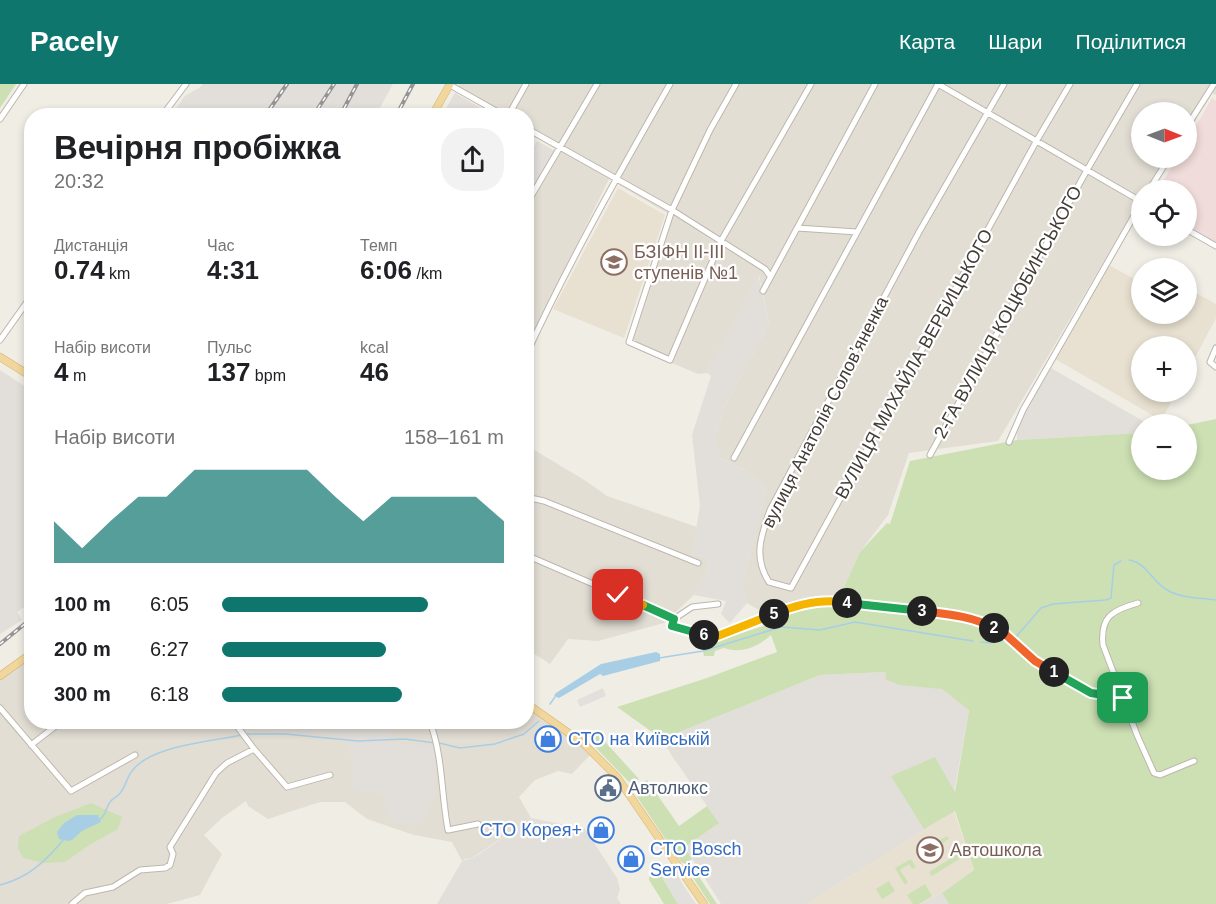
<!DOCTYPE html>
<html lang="uk">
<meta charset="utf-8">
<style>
:root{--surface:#fff;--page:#f2f2f2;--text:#202124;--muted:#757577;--accent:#0f766e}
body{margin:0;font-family:Arial,sans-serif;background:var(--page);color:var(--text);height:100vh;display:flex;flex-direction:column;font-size:22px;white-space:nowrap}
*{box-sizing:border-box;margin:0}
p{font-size:20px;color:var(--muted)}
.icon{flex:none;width:33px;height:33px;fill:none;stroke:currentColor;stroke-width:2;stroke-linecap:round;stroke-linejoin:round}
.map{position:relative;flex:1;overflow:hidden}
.details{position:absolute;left:24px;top:24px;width:510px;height:621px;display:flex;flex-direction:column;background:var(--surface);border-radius:24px;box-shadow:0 3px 9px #0003}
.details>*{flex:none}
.needle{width:39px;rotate:91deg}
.buttons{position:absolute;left:1131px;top:18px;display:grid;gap:12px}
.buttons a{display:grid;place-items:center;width:66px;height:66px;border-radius:50%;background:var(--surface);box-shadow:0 3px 9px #0003;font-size:30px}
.pin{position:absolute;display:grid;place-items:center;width:51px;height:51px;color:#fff;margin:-26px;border-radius:12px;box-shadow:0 3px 9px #0006}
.km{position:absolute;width:30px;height:30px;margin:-15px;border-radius:50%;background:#222;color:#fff;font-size:16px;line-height:30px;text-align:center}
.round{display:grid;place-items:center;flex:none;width:63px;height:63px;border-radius:24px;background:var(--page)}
.summary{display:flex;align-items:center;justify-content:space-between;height:102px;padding:0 30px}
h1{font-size:33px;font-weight:800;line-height:45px}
.stats{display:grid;grid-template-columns:repeat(3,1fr);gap:9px;height:102px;padding:6px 30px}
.stats div{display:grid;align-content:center}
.stats b{font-size:26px;font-weight:800}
.stats small{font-size:16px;font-weight:400}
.stats p{font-size:16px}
.chart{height:168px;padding:12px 30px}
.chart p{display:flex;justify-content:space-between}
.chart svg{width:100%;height:108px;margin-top:6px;fill:var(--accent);opacity:.7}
ul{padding:0 30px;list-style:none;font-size:20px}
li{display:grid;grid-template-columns:96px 72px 1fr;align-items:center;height:45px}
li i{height:15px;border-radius:8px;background:var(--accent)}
header{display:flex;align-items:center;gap:36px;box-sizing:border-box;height:84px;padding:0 30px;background:var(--accent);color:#fff}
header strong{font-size:28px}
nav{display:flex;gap:33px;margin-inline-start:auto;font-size:21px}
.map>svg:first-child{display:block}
</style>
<header>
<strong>Pacely</strong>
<nav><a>Карта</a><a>Шари</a><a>Поділитися</a></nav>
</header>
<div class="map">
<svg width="1216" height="820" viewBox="0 0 1216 820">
<rect width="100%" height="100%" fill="#f0ede5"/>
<path fill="#e3ded4" d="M 460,0 L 1216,0 L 1216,11 L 1206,6 L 1187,38 L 1186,28 L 1142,28 L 1142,74 L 1166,74 L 1146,106 L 1142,106 L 1141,114 L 998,357 L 909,369 L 888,431 L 860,468 L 839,514 L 784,522 L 764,529 L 747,519 L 742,502 L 767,403 L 744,386 L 720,374 L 714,354 L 725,322 L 769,239 L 759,191 L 707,289 L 698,290 L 627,260 L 672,132 L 609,95 L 527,262 L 527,127 L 561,68 L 527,48 L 526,32 L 498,31 L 456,7 Z
M 526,361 L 586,397 L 607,412 L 697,443 L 692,470 L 709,474 L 706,490 L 694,511 L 664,539 L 598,557 L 568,555 L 550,580 L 533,569 L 534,567 L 526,562 Z
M 31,567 L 32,638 L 526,638 L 527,619 L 593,668 L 572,690 L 558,687 L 535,696 L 519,713 L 531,734 L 472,774 L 465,775 L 462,777 L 452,758 L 414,751 L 367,735 L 345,718 L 320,718 L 268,735 L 248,722 L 246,717 L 222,734 L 204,751 L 222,770 L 200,811 L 167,820 L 0,820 L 0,591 Z"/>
<path fill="#e2deda" d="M 203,0 L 393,0 L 376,31 L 171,31 L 185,12 L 199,4 Z
M 455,9 L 491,30 L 490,31 L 442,31 Z
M 537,57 L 555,67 L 527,116 L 527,75 Z
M 758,190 L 769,239 L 725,322 L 714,354 L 720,374 L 744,386 L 767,403 L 742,502 L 747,519 L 730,539 L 721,530 L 726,517 L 694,511 L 706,490 L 709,474 L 692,470 L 700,422 L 692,351 L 711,292 L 707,289 Z
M 1051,284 L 1148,340 L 1142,340 L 1141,349 L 1017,356 L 1017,343 Z
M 0,286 L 32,307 L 31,518 L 17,528 L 22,536 L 0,550 Z
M 886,588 L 885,595 L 942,605 L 969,625 L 954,709 L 954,727 L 807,820 L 721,820 L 685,763 L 719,739 L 672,672 L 662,655 L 820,591 Z
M 279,638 L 367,638 L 390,641 L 390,659 L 433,663 L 437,671 L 434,712 L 423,738 L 409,742 L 391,738 L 385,723 L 384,710 L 353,706 L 351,666 L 341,652 L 273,648 Z
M 531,734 L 585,745 L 617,794 L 620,805 L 617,814 L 621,820 L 437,820 L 462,777 L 475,773 Z
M 942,809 L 949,820 L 921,820 Z"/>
<path fill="#e8e1d1" d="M 618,104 L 665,131 L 624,254 L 553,225 Z
M 1109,181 L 1136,196 L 1141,187 L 1142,230 L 1186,230 L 1187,204 L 1216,220 L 1216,234 L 1187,289 L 1186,262 L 1142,262 L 1142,308 L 1177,308 L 1161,336 L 1055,275 Z
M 954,727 L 974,786 L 942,809 L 921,820 L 807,820 Z"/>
<path fill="#f0dcda" d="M 1212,14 L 1216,17 L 1216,158 L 1187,141 L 1186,106 L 1158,106 L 1177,74 L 1186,74 L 1187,58 Z"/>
<path fill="#cce0b3" d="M 0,0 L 16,0 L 0,24 Z
M 1216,335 L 1216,820 L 949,820 L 942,809 L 974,786 L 955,727 L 924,745 L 891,692 L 935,673 L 955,708 L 969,626 L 942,605 L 900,601 L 885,595 L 886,588 L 820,591 L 662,655 L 617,623 L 707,594 L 777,568 L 771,551 C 758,563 741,570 724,564 L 715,567 L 714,572 L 704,572 L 703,567 L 719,556 L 767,541 L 764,529 L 784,522 L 839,514 L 860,468 L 887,439 L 890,440 L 910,377 L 1017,356 L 1141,349 L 1142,386 L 1186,386 L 1187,341 Z
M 598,650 L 639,695 L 633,699 L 628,697 L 596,664 L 594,656 Z
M 647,696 L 679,742 L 707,722 L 719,739 L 685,763 L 692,775 L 686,780 L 681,778 L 637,713 L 639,702 Z
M 91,719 L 122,733 L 118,745 L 91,760 L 65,778 L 44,779 L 23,774 L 18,764 L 19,752 L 55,733 Z
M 947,752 L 949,755 L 920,773 L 918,769 Z
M 958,770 L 961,774 L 932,792 L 929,788 Z
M 911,775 L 916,783 L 912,785 L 909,780 L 900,786 L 908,798 L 905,801 L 895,784 Z
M 691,780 L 694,785 L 717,820 L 710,820 L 688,786 L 688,782 Z
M 659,788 L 678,820 L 664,820 L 649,796 L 649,793 Z
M 889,797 L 895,807 L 882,815 L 876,805 Z
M 925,800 L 932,812 L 919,820 L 913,820 L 907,811 Z"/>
<path fill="#e2e0dd" d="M 603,604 L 606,612 L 580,623 L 577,616 Z
M 672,781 L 683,801 L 696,820 L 678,820 L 659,788 Z"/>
<path fill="#a8cee6" d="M 656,568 L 660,570 L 660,577 L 603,592 L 600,590 L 559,614 L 554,612 L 556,609 L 601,580 Z
M 77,731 L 98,731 L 101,738 L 82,747 L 72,756 L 68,757 L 59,755 L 57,748 L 64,739 Z"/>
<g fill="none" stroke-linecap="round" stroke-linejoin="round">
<path stroke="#a8cee6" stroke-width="1.5" d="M 1129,476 C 1148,479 1152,499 1169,507 C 1182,514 1201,514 1216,516
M 1015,554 L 1041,524 L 1053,520 L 1106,516 L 1111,514 L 1114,481 L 1121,477
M 981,558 L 989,559 L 1005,556
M 659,574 L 703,567 L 781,543 L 820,546 L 855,538 L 973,557
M 550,620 L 555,613
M 245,650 L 285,650 L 358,657 L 405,655 L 435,659
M 439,659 L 460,664 L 495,660 L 524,650 L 539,637
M 99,736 C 107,731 105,723 111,717 C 114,713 119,712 121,708 C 126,701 127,693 132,687 C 151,661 211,658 241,651
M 0,801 C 28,794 46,777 64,755"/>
<g stroke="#bdb7ac" stroke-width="7">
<path id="minor" d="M 736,0 L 710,46 L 672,126 L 629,258 L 670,276 L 721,157 L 811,0
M 938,0 L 1142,118
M 1004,0 L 919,148 L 770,426 C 761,452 753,473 769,498 L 791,504 L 1037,56 L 1070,0
M 450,1 L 505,32
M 162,32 L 186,0
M 508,32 L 526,0
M 0,35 L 24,0
M 526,44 L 672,126 L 765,185 L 770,192
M 1186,44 L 1214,0
M 1149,106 L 1169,74
M 526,121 L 597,0
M 797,144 L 857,148
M 1186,145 L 1216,162
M 763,207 L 875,0
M 0,256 L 32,211
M 1216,264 L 1210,278 L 1216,283
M 526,271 C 569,178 619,89 670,0
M 1009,358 L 1023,326 L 1142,118
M 930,371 L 1087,86 L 1137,0
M 734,374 L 938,0
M 526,413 L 544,417 L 698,479
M 526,471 L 674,535
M 1138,519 C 1113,526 1100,532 1103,561 L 1137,651 L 1154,689 L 1160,691 L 1194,677
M 718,520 L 692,523 L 674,535 L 672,542 L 715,553 L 785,525 L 811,519 L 837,517 L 851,520 C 888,524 950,525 983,538 C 1005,547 1017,564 1035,577 C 1060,595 1091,613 1123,614
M 0,624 L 71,707 L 135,671
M 234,638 L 254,665
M 430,638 C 443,673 441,709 448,746 L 478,740
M 31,661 L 61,638
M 72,820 L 85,809 L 113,803 L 140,786 L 165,784 L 170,781 L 173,770 L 170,763 L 216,689 L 227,679 L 254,665 L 287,703 L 330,691"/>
</g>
<g stroke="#d4b370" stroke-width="8">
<path id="major" d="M 432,32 L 450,0
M 0,273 L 32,293
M 0,592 L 32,569
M 526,619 L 583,659 L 617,693 L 704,820"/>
</g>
<use href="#minor" stroke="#fff" stroke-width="5"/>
<use href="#major" stroke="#f1d79d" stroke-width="7"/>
<g stroke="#949494" stroke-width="4">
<path id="rail" d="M 265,32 L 287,0
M 313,32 L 334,0
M 340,32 L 357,0
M 396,32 L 413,0
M 0,560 L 32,534"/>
</g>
<use href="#rail" stroke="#fff" stroke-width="1.5" stroke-dasharray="4.5" stroke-linecap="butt"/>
</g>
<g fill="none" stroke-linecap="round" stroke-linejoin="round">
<g stroke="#fff" stroke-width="12">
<path id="split-1" d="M 1054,588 L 1091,609 L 1123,614"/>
</g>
<g stroke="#fff" stroke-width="12">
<path id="split-2" d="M 994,544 L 1005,550 L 1035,577 L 1054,588"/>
</g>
<g stroke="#fff" stroke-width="12">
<path id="split-3" d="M 922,527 C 946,530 972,532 994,544"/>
</g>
<g stroke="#fff" stroke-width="12">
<path id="split-4" d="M 847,519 L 922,527"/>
</g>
<g stroke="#fff" stroke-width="12">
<path id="split-5" d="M 774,530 C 796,521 824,514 847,519"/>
</g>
<g stroke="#fff" stroke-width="12">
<path id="split-6" d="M 704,551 L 715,553 L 774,530"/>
</g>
<g stroke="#fff" stroke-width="12">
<path id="split-7" d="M 643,521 L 674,535 L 672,542 L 704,551"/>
</g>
<g stroke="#fff" stroke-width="12">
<path id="split-8" d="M 618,511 L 643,521"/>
</g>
<use href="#split-1" stroke="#22a559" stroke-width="8"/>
<use href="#split-2" stroke="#f0652b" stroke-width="8"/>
<use href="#split-3" stroke="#f0652b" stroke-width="8"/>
<use href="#split-4" stroke="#22a559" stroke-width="8"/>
<use href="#split-5" stroke="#f5b400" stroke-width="8"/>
<use href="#split-6" stroke="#f5b400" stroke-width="8"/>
<use href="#split-7" stroke="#22a559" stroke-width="8"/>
<use href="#split-8" stroke="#f5b400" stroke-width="8"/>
</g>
<defs>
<g id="school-ring" transform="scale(1.35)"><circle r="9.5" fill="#fff" stroke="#8d6e63" stroke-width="1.5"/><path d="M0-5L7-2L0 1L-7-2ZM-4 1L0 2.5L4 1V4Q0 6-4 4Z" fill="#8d6e63"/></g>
<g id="shop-ring" transform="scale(1.35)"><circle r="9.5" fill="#fff" stroke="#3f7fe0" stroke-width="1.5"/><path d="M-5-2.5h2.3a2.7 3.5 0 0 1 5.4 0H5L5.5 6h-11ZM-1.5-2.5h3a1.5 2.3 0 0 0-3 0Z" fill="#3f7fe0"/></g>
<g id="civic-ring" transform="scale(1.35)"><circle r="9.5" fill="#fff" stroke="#5c6f8a" stroke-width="1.5"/><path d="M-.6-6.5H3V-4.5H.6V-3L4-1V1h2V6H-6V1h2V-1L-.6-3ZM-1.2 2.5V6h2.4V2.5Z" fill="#5c6f8a"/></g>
</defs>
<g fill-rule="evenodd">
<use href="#school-ring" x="614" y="178"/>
<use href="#shop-ring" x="548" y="655"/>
<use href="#civic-ring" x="608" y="704"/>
<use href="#shop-ring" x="601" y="746"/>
<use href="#school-ring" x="930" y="766"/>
<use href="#shop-ring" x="631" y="775"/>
</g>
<g text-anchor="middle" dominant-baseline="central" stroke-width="4.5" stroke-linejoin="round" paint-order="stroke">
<g font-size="18" fill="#785e54" stroke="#fff" text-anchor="start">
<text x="634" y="168">БЗІФН ІІ-ІІІ<tspan x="634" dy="21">ступенів №1</tspan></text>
<text x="950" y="766">Автошкола</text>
</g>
<g font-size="18" fill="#423d36" stroke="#fff">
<text transform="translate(1008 228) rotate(-61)">2-ГА ВУЛИЦЯ КОЦЮБИНСЬКОГО</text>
<text transform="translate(914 280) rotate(-61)">ВУЛИЦЯ МИХАЙЛА ВЕРБИЦЬКОГО</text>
<text transform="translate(825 328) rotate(-63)">вулиця Анатолія Соловʼяненка</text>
</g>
<g font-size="18" fill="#366cbe" stroke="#fff" text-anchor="start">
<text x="568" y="655">СТО на Київській</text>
<text x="582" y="746" text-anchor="end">СТО Корея+</text>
<text x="650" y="765">СТО Bosch<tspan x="650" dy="21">Service</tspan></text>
</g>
<g font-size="18" fill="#4e5e75" stroke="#fff" text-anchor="start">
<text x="628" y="704">Автолюкс</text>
</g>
</g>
</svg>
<div class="buttons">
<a><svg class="needle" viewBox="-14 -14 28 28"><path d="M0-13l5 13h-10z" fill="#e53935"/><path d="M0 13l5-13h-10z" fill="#757577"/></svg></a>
<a><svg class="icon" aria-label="locate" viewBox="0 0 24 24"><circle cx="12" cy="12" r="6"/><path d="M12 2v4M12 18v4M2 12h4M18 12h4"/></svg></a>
<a><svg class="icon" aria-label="layers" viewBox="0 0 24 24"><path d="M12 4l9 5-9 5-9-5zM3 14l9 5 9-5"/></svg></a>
<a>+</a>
<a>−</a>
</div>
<div class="pin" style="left:1123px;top:614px;background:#1e9e55"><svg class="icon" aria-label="arrive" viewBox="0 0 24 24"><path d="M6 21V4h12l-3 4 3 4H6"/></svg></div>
<div class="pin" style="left:618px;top:511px;background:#d93025"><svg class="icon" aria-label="check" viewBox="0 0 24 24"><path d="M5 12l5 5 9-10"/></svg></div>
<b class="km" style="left:1054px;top:588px">1</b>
<b class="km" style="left:994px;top:544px">2</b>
<b class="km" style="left:922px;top:527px">3</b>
<b class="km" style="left:847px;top:519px">4</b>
<b class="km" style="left:774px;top:530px">5</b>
<b class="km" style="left:704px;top:551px">6</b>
<section class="details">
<div class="summary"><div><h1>Вечірня пробіжка</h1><p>20:32</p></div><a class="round"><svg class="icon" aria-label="share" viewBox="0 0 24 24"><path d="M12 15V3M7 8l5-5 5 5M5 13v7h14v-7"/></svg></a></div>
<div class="stats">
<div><p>Дистанція</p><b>0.74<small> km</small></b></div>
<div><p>Час</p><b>4:31</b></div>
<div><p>Темп</p><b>6:06<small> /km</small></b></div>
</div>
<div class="stats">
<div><p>Набір висоти</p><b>4<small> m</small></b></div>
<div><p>Пульс</p><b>137<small> bpm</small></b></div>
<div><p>kcal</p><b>46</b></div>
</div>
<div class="chart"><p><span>Набір висоти</span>158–161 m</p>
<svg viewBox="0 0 160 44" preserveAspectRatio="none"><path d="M0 44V27L10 38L20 27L30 17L40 17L50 6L60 6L70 6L80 6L90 6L100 17L110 27L120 17L130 17L140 17L150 17L160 27V44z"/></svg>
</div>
<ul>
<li><b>100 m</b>6:05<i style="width:73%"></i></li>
<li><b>200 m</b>6:27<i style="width:58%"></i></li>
<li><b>300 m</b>6:18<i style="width:64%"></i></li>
</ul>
</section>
</div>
